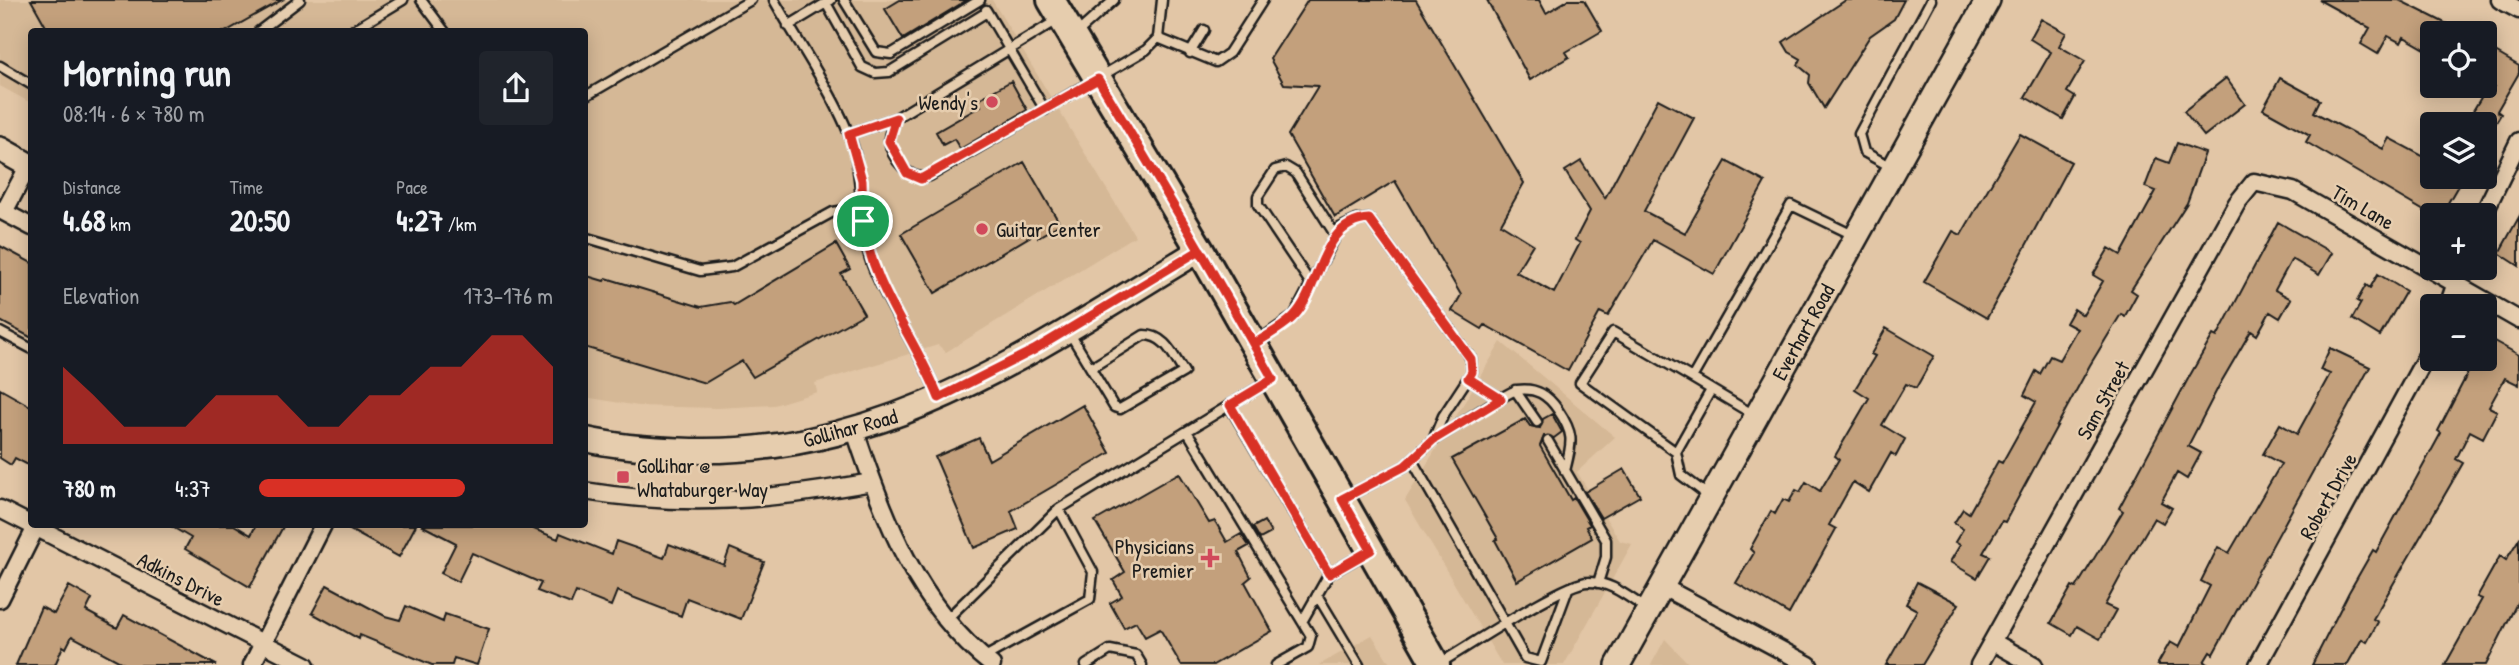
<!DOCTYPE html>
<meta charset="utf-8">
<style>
:root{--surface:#171b24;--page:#20242c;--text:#f1f3f6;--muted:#9ea1a6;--accent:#d93025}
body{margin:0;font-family:"Patrick Hand",sans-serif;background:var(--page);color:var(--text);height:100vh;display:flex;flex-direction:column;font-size:26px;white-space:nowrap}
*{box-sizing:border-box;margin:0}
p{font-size:23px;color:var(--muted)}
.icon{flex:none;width:38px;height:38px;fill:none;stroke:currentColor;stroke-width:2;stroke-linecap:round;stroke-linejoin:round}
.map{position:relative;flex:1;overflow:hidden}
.panel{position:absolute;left:28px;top:28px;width:560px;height:500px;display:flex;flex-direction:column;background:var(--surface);border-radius:7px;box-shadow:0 4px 18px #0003}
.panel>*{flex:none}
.controls{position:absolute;left:2420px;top:21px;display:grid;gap:14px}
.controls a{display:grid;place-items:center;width:77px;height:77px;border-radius:7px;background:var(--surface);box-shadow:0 4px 18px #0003;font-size:35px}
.pin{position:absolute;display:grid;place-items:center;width:60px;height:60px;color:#fff;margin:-30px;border:4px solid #fff;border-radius:50%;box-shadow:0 2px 7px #0007}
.round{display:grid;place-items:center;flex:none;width:74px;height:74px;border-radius:7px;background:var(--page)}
.headline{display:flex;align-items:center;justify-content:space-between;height:119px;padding:0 35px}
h1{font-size:38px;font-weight:700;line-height:52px}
.figures{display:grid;grid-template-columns:repeat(3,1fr);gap:10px;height:119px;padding:7px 35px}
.figures div{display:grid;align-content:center}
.figures b{font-size:30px;font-weight:700}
.figures small{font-size:19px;font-weight:400}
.figures p{font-size:19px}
.chart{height:196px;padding:14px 35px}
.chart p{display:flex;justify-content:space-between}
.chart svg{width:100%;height:126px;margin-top:7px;fill:var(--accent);opacity:.7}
ul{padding:0 35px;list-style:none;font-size:23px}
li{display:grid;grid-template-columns:112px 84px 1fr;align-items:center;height:52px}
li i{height:18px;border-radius:9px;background:var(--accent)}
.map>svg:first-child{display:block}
</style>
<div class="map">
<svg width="2519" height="665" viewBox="0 0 2519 665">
<rect width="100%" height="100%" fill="#e2c6a6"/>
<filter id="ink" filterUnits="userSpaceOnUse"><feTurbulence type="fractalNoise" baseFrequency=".0143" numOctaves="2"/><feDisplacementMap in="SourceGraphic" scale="14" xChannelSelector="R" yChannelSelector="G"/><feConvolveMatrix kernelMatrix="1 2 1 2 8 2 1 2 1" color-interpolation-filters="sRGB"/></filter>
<g filter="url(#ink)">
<path fill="#d5b896" d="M 0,0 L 992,0 L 1135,236 L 946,352 L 938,345 L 815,383 L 817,392 L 774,405 L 717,408 L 638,406 L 585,397 L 584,32 L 32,32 L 31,103 L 0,86 Z
M 1501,342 L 1615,437 L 1577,472 L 1620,541 L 1632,544 L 1564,665 L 1502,665 L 1405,500 Z
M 1372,635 L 1391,665 L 1319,665 Z
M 1665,639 L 1690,665 L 1651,665 Z"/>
<path fill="#c3a07c" stroke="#1c1c1c" stroke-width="2" d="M 31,0 L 282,0 L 225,32 L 49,32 Z
M 900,0 L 967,0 L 903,39 L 885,9 Z
M 1308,0 L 1416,0 L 1524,183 L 1501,224 L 1533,244 L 1516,272 L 1554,293 L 1580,243 L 1575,240 L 1590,211 L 1565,171 L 1581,161 L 1605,198 L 1658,99 L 1694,118 L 1644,211 L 1685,233 L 1726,161 L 1765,182 L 1714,274 L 1653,240 L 1608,316 L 1600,312 L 1568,371 L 1485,325 L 1482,329 L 1452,311 L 1461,295 L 1395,181 L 1335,217 L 1288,135 L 1318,86 L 1284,84 L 1270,59 Z
M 1487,0 L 1539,0 L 1546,13 L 1568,0 L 1584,0 L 1602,31 L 1566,52 L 1569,57 L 1530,80 Z
M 1846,0 L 1904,0 L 1894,19 L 1870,36 L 1824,108 L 1809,83 L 1810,75 L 1798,65 L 1801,59 L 1789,52 L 1783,42 Z
M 2319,0 L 2399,0 L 2465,33 L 2432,33 L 2432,53 L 2404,37 L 2401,43 L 2388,36 L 2378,54 L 2361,44 L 2370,28 Z
M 2041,19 L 2066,33 L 2059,46 L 2085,61 L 2067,92 L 2075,97 L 2063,119 L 2025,97 L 2051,52 L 2030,39 Z
M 2485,46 L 2519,66 L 2519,73 L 2497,111 L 2501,114 L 2495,124 L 2465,124 L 2488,86 L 2492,86 L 2485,82 Z
M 2226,78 L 2245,104 L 2204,136 L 2184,111 Z
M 2280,78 L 2320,100 L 2314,112 L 2383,149 L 2389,138 L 2432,161 L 2432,177 L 2463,177 L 2441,215 L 2431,215 L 2306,142 L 2310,135 L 2263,109 Z
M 1011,81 L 1027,110 L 960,149 L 954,139 L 943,145 L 936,132 L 981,106 L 977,100 Z
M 2020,134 L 2071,162 L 1987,318 L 1924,282 L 1953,231 L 1961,235 Z
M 2177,143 L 2205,153 L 2187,203 L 2131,290 L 2137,294 L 2125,316 L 2121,314 L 2090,365 L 2005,522 L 2002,521 L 1983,553 L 1990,556 L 1977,578 L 1950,562 L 1960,545 L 1955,542 L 1963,529 L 1954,523 L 1963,509 L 1969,513 L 1998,461 L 2002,463 L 2036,402 L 2024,395 L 2036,371 L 2040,374 L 2050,356 L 2059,360 L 2077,329 L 2066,323 L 2074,309 L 2083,315 L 2103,281 L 2093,275 L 2109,248 L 2121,255 L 2156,191 L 2145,187 L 2156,158 L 2169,163 Z
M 1024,162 L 1060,224 L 1038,237 L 1036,233 L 935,293 L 901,234 Z
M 2519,217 L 2519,266 L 2499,253 Z
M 2278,222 L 2332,253 L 2319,275 L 2292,259 L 2275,290 L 2291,299 L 2280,318 L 2270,312 L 2257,335 L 2251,331 L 2220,384 L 2188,446 L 2201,453 L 2187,479 L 2177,473 L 2161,502 L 2172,508 L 2163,523 L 2154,518 L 2131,557 L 2105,605 L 2116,610 L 2100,639 L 2077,626 L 2072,635 L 2051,623 L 2072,586 L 2076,588 L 2123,511 L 2119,508 L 2189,377 L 2213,335 L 2217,337 Z
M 836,244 L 850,269 L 841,274 L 864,314 L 753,377 L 742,361 L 705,383 L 584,347 L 584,275 L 604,281 L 606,278 L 701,307 L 730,302 L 734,305 Z
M 0,246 L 32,263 L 32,338 L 0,321 Z
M 2378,274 L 2406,291 L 2380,336 L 2352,319 L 2361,303 L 2357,301 L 2366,285 L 2370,288 Z
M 1886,328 L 1934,356 L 1916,388 L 1906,384 L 1882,425 L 1905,439 L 1896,456 L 1891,453 L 1869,492 L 1853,482 L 1829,525 L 1836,529 L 1789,614 L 1736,583 L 1754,553 L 1750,549 L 1771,511 L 1775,514 L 1783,499 L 1789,502 L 1796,490 L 1800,492 L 1806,482 L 1820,491 L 1839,459 L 1835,456 L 1869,398 L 1855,389 L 1875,356 L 1871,354 Z
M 2485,336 L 2519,355 L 2519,385 L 2505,378 L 2489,407 L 2497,411 L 2483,438 L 2470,431 L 2456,459 L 2463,463 L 2373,619 L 2378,622 L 2367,642 L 2362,639 L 2347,665 L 2312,665 L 2349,592 L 2373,550 L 2376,552 L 2441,433 L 2438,431 L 2475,359 L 2485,359 Z
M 2330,348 L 2370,367 L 2213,654 L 2210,652 L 2204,662 L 2209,665 L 2157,665 L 2170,642 L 2179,647 L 2210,586 L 2201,581 L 2218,547 L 2229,553 L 2281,464 L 2263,454 L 2280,424 L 2297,434 L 2330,374 L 2320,370 Z
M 0,389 L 32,407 L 32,467 L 15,458 L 11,465 L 0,458 Z
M 1083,405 L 1110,453 L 1011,511 L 1018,529 L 974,548 L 935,457 L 979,438 L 989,460 Z
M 1552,414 L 1562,432 L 1554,438 L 1544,436 L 1540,446 L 1571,500 L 1574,498 L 1590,525 L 1586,527 L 1592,538 L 1517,581 L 1495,540 L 1498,539 L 1452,459 L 1525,419 L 1530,426 L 1540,428 L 1543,419 Z
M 1624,469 L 1640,496 L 1601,518 L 1585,492 Z
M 1179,473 L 1209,523 L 1215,521 L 1227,542 L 1241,534 L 1249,546 L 1238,552 L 1251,577 L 1245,582 L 1272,631 L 1213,665 L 1181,665 L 1160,629 L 1145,637 L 1136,622 L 1124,628 L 1110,603 L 1122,596 L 1113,580 L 1125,572 L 1095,521 Z
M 1264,521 L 1271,533 L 1260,539 L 1253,527 Z
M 169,525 L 234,525 L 251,535 L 256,525 L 284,525 L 250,587 L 185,549 L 191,538 Z
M 341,525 L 416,525 L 399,557 Z
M 421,525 L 524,525 L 558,539 L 560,533 L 612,554 L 616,541 L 664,558 L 669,544 L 724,565 L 730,548 L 764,562 L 741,619 L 687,598 L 681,616 L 617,591 L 611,606 L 576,592 L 571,604 L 537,591 L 541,583 L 472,553 L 458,582 L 441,573 L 456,543 Z
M 2519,539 L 2519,599 L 2486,665 L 2445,665 L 2482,599 L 2477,597 L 2500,556 L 2506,560 Z
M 1917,582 L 1959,604 L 1922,665 L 1886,665 L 1917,610 L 1906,604 Z
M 327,585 L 385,616 L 400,620 L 406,606 L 443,622 L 445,614 L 489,629 L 477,665 L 454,658 L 452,665 L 432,665 L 360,635 L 359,639 L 312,613 Z
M 69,586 L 92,599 L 86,611 L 117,628 L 124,615 L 216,665 L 126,665 L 72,636 L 66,648 L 63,646 L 55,665 L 16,665 L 41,607 L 54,614 Z"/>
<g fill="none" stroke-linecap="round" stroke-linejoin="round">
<g stroke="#1c1c1c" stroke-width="13">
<path id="lane" d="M 421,0 L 445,32
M 774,0 C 797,41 840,103 853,146 C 865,187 857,233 875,272 C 893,315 921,352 938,396
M 844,0 L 876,52 L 891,54 L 980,0
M 826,3 L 862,67 L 875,73 L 889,72 L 987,12
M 986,10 L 1045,110
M 788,26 L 831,0
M 258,32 L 300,0
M 350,32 L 403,0
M 1077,33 L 1114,0
M 1158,38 L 1216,62 L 1229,53 L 1263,0
M 1190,53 L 1204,30
M 0,66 L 32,85
M 584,97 L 751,0
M 896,118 C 893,124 889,132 889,139 C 891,159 910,182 930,176 L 1146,50 L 1158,38 L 1162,0
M 849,134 L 896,118 L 1059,19
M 1891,167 L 1864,152 L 1859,134 L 1931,0
M 584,237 L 700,271 L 732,267 L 833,212 L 863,207
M 1311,284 L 1258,205 L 1258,196 L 1275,170 L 1286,167 L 1296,173 L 1336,236
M 0,332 L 32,349
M 1069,332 L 1114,407 L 1120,409 L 1184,372 C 1173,356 1166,335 1144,335 L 1091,368
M 1256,342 L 1294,316 L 1340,228 L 1357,220 L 1369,219 L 1471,359 L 1472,372 L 1443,416 L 1433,440 L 1405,466 L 1346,497
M 1468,378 L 1501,399
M 1692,378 L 1613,332 L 1580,383 L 1676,452 L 1681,475 L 1709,496
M 1515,390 L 1537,422
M 1229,405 L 1329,574
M 1754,415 L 1692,378 L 1791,205 L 1853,235
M 1187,431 L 1311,636 L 1308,647 L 1276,665
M 1433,440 C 1451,431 1504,393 1517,390 C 1536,387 1548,395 1558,410 C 1575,435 1572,442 1565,471
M 1548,441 L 1606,540 L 1606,557 L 1598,583
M 1676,452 L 1711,390
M 1412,460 L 1525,658 L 1541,662 L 1568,589
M 1317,595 L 1359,665
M 947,619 L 1059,509 L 1271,380
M 1303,620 L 1329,574 L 1368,552
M 983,658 L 1090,599 L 1093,572 L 1059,509
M 1440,663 C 1466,648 1565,582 1588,582 C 1611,581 1629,598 1647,609
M 1086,665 L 1110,650 L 1136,655 L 1142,665"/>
</g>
<g stroke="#1c1c1c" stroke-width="21">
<path id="street" d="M 2500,0 L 2519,10
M 0,210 L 32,227
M 4,212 L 29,165
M 2483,215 L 2519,141
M 2448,306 L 2461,268
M 855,431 C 884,518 917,606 992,665
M 584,491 C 688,508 770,500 872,482
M 0,509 L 306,665
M 1661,586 L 1809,665
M 0,599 L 35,529
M 1993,642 L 2034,665
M 252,665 L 323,525
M 1979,665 L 2237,203 L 2254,182 L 2293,191 L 2519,320
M 2258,665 L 2432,346"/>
</g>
<g stroke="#1c1c1c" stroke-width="28">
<path id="secondary" d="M 0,149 L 32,167
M 584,439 C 615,446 648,449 679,450 C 882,460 1034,350 1200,250
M 1618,665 L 1988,0"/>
</g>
<g stroke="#1c1c1c" stroke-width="32">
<path id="primary" d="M 1051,0 L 1200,250 L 1436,665"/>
</g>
<use href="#lane" stroke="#e6cdae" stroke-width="8"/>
<use href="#street" stroke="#e6cdae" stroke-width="16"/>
<use href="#secondary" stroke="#e6cdae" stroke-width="23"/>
<use href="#primary" stroke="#e6cdae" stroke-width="26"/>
</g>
</g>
<g fill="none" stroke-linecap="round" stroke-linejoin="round" filter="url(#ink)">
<g stroke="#fff" stroke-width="14">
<path id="route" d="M 863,221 C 872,289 915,336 939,398 L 1034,350 L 1200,250 L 1273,379 L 1230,405 L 1329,574 L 1371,550 L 1342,499 L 1405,466 L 1433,440 L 1501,399 L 1468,378 L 1472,372 L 1471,359 L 1369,219 C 1320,222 1322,286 1294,316 C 1284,327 1266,336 1254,344 C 1203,255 1151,167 1098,79 L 921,179 L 907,173 L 889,141 L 896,118 L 849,134 L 862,180 L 863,221"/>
</g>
<use href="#route" stroke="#d93025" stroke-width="9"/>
</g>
<g fill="#d1495b" stroke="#e6cdae" stroke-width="2.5">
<circle cx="992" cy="102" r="7"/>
<circle cx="982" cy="229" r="7"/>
<rect x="616" y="470" width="14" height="14" rx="3.5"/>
<path d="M1206.5 547.5h7v7h7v7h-7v7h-7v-7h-7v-7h7z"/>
</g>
<g text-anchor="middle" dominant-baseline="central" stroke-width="5" stroke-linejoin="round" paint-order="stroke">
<g font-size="21" fill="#1c1c1c" stroke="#e6cdae" text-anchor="end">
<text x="978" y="102">Wendy's</text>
<text x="996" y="229" text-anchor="start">Guitar Center</text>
<text x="637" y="465" text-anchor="start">Gollihar @<tspan x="637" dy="24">Whataburger Way</tspan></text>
<text x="1194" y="546">Physicians<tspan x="1194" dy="24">Premier</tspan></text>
</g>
<g font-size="21" fill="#1c1c1c" stroke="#e6cdae">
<text transform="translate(2363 207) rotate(30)">Tim Lane</text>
<text transform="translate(1803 332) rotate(-61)">Everhart Road</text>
<text transform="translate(2103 400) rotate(-61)">Sam Street</text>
<text transform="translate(850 428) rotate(-15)">Gollihar Road</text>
<text transform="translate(2328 496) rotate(-61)">Robert Drive</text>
<text transform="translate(181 579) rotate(27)">Adkins Drive</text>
</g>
</g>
</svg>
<div class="controls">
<a><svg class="icon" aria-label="locate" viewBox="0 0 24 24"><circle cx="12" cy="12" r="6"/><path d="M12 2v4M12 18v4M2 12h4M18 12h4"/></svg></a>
<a><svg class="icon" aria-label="layers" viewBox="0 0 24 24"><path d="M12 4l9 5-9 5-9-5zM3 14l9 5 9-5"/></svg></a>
<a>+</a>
<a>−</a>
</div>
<div class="pin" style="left:863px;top:221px;background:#1e9e55"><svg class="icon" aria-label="arrive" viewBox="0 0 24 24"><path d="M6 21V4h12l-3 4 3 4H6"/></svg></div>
<section class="panel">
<div class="headline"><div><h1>Morning run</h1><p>08:14 · 6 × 780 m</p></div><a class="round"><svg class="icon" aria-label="share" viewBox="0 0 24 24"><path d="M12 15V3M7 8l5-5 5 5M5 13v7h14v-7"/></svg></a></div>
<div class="figures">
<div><p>Distance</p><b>4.68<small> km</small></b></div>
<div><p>Time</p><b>20:50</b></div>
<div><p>Pace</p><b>4:27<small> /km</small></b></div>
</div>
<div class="chart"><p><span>Elevation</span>173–176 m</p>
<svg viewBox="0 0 160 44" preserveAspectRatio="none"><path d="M0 44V17L10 27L20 38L30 38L40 38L50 27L60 27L70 27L80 38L90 38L100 27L110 27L120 17L130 17L140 6L150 6L160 17V44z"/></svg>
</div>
<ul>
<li><b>780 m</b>4:37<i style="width:70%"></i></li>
</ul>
</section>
</div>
